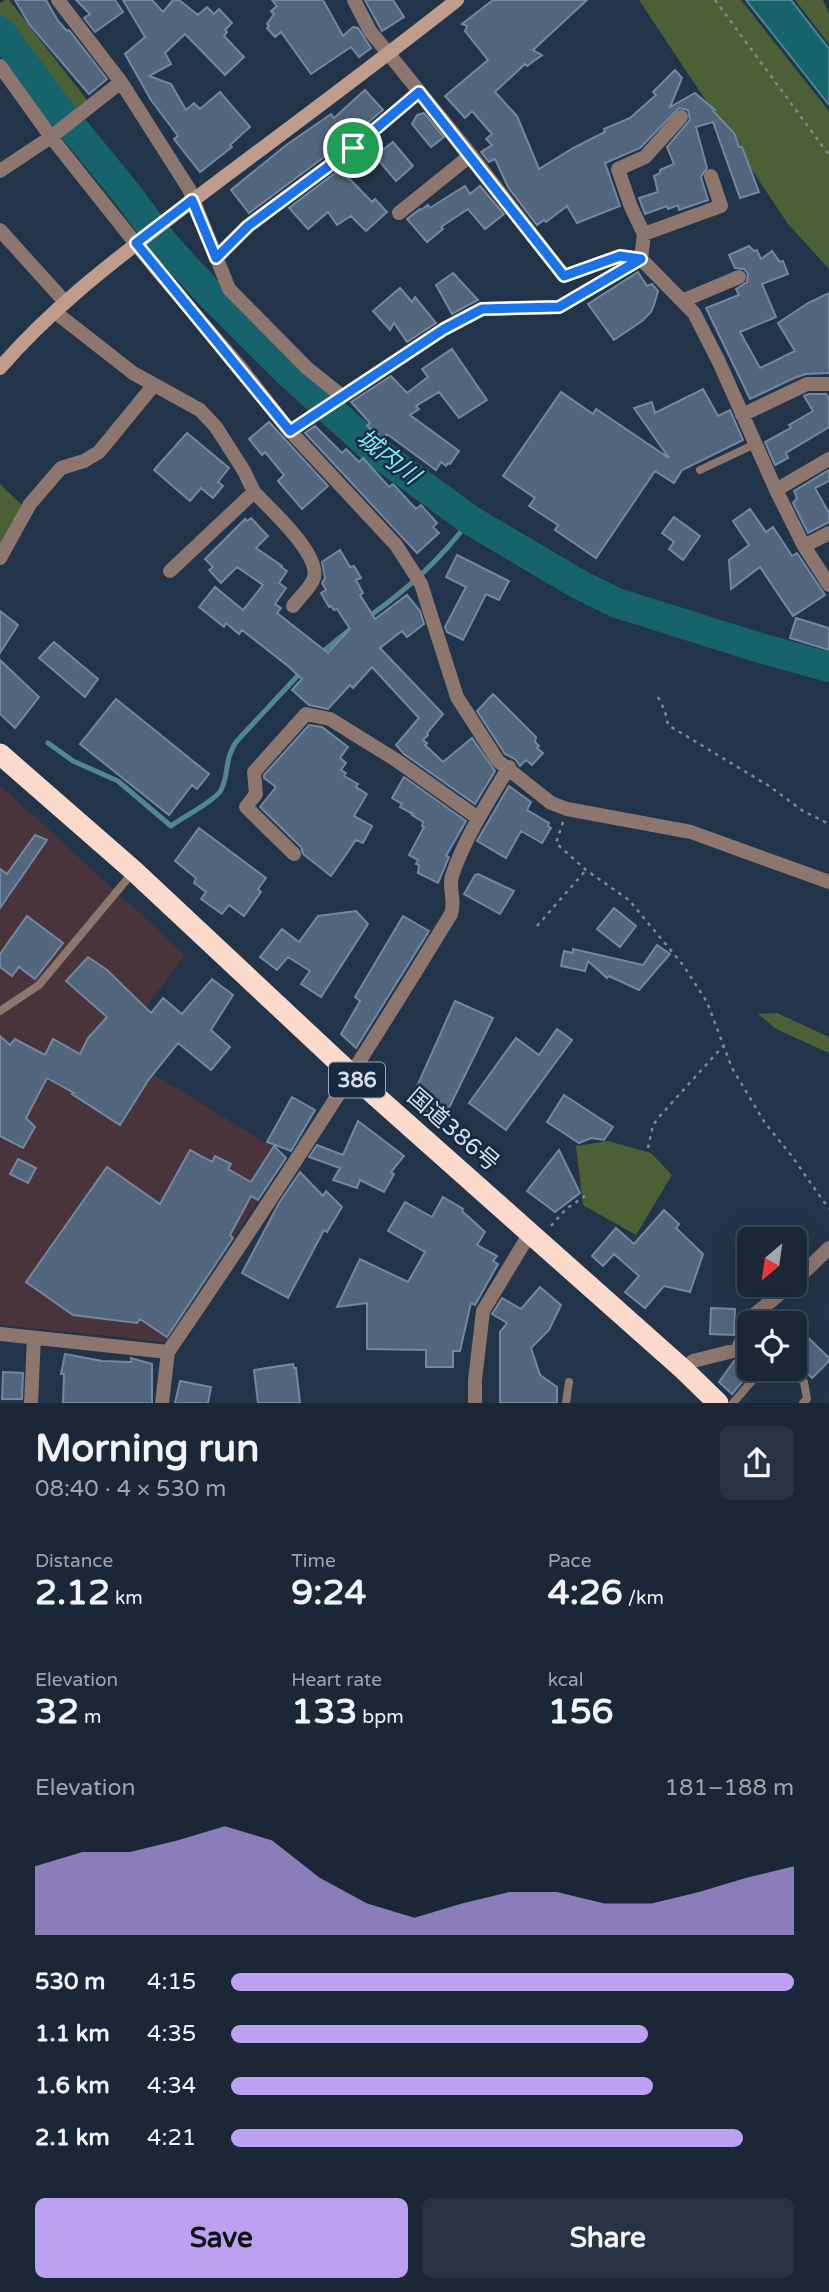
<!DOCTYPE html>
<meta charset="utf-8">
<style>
:root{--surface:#1a2737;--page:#273342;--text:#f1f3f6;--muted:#9fa5ad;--line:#384452;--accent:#bca0f2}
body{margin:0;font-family:"Varela Round","Noto Sans JP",sans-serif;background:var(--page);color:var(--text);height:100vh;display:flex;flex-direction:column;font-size:26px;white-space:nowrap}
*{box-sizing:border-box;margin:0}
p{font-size:23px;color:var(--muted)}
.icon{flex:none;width:38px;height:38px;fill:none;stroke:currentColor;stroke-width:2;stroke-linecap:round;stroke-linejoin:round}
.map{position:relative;height:1403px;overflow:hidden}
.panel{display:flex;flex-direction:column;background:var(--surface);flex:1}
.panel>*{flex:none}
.needle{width:46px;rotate:209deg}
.fabs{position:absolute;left:737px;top:1227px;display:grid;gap:14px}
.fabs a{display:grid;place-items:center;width:70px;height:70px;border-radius:10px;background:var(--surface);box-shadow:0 7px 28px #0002,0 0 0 2px var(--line);font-size:35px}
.pin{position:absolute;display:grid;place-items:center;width:60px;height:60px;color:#fff;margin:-30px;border:4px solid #fff;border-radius:50%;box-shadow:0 2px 7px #0007}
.round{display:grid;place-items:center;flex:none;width:74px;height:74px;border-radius:10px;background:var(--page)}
.summary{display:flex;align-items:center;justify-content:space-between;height:119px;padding:0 35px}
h1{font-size:38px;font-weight:800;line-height:52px}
.figures{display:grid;grid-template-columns:repeat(3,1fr);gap:10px;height:119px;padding:7px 35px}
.figures div{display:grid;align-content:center}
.figures b{font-size:35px;font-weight:800}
.figures small{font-size:19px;font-weight:400}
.figures p{font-size:19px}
.chart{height:196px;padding:14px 35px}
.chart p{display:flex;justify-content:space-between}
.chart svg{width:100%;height:126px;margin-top:7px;fill:var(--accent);opacity:.7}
.action{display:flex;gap:14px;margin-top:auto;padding:14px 35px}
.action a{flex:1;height:80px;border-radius:10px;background:var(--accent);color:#111;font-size:28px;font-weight:800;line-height:80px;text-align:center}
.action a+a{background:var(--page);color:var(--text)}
ul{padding:0 35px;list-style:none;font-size:23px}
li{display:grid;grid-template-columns:112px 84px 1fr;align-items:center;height:52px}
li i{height:18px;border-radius:9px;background:var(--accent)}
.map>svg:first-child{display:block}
</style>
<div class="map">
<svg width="829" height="1403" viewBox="0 0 829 1403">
<rect width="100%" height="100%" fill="#223449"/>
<path fill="#48343a" d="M 0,785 L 185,955 L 114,1050 L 287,1156 L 166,1342 L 0,1325 Z"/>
<path fill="#4b6035" d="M 5,0 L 9,0 L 87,100 L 73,110 L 0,15 L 0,3 Z
M 639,0 L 741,0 L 829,111 L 829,269 L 788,224 Z
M 795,0 L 823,0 L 829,14 L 829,44 Z
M 0,484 L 22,505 L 0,545 Z
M 777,1013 L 829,1037 L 829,1053 L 776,1029 L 758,1014 Z
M 608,1141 L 651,1153 L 672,1175 L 636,1235 L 583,1205 L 576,1146 Z"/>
<path fill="#17636c" stroke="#4f8892" stroke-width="2" d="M 746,0 L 791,0 L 829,49 L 829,105 Z"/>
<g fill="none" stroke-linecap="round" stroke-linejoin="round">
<path stroke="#4f8892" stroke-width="5" d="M 367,618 C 409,588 439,561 470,520
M 320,654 L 353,627
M 48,743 L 73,761 L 118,781 L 171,826 C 183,817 216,800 221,790 C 229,776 224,760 236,742 L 303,670"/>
<path stroke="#17636c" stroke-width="30" d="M 0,31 L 60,112 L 127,194 L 164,244 L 212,296 L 285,369 L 378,453 L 470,520 L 580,585 L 617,603 L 760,648 L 829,667"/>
</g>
<path fill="#51657c" stroke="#7388a0" stroke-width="2" d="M 15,0 L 46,0 L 58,21 L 67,31 L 69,30 L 107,79 L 89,94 L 29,24 Z
M 76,0 L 115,0 L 123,12 L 95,32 L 84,18 L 90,14 Z
M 123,0 L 152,0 L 163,12 L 173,0 L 179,0 L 198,15 L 207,7 L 214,14 L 219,9 L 232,23 L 225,30 L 227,32 L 224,36 L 244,57 L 225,75 L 185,34 L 165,53 L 171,64 L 149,76 L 171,84 L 186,110 L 194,103 L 200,109 L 220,92 L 250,127 L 230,145 L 232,147 L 200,172 L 174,139 L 178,136 L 151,100 L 125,54 L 145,37 Z
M 272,0 L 323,0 L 343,36 L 353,27 L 358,28 L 371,48 L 359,57 L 351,47 L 311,74 L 281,32 L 275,37 L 267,28 L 269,26 L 267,24 L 274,14 L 271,11 L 277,6 Z
M 365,0 L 393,0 L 404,17 L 382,31 Z
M 493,0 L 587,0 L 533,50 L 542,55 L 527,66 L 525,64 L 495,92 L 517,116 L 539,169 L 573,148 L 605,132 L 604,129 L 630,118 L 656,95 L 653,92 L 675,70 L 682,78 L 670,107 L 695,93 L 715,110 L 713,111 L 734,133 L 739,147 L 742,147 L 759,192 L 740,198 L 713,122 L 696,127 L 707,168 L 701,177 L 708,200 L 679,210 L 678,205 L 668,209 L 667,206 L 645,214 L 639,198 L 658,192 L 654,176 L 660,173 L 660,170 L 674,164 L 667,147 L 690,120 L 688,110 L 679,108 L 640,148 L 605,163 L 620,206 L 577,223 L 567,206 L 546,222 L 544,220 L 537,225 L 508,187 L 495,159 L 489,162 L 481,152 L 492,145 L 486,139 L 492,134 L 472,111 L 465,118 L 445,96 L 488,60 L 465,31 L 467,26 L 462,24 Z
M 365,90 L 383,110 L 347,140 L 249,213 L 231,190 L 285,146 L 331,114 L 334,118 Z
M 424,113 L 444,137 L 431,147 L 412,124 L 417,115 Z
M 393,142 L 413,166 L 396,181 L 375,156 Z
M 340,169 L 372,202 L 375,199 L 387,212 L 366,231 L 351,216 L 337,225 L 328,212 L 308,229 L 289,208 Z
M 465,186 L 470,194 L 480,186 L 504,214 L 485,229 L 468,209 L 441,227 L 443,229 L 427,242 L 407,219 L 420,209 L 421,210 L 428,205 L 430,208 Z
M 749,246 L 754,251 L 757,250 L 761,259 L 772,251 L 780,262 L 783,261 L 788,274 L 762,284 L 776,317 L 740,332 L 760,368 L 795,351 L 778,323 L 808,303 L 829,293 L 829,373 L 806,374 L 794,378 L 750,399 L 706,308 L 739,295 L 736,289 L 747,282 L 748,274 L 744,269 L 735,268 L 729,255 Z
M 638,272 L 647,286 L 652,284 L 658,291 L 654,305 L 651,312 L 642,321 L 614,340 L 588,304 Z
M 453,273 L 478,300 L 452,314 L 436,285 Z
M 400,288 L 412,302 L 415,297 L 436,323 L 407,342 L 394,323 L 390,330 L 373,311 Z
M 452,349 L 487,400 L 459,418 L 439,392 L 416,406 L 419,409 L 410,415 L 459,451 L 450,464 L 448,463 L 446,466 L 441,462 L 436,470 L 387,434 L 383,439 L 367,426 L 370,423 L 351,402 L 391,376 L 407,393 L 428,377 L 422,369 Z
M 703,389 L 718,416 L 730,410 L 743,440 L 682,470 L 674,483 L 655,471 L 596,558 L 555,530 L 558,525 L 529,506 L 535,498 L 503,476 L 561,392 L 593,414 L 596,409 L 669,458 L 634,408 L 652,402 L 655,413 Z
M 809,394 L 826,394 L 829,399 L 829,427 L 786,453 L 788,458 L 775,465 L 765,442 L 791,428 L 789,425 L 813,411 L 804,396 Z
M 269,422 L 328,486 L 302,509 L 278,481 L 284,475 L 265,452 L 262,455 L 249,439 Z
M 315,426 L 342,453 L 346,449 L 359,462 L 363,458 L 389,487 L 393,484 L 416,509 L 421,505 L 437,523 L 433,527 L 439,533 L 417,553 L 305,433 Z
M 187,433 L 229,468 L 218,482 L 223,486 L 213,498 L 201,488 L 190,501 L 154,470 Z
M 829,470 L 829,481 L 815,488 L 829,513 L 829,522 L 808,533 L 793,503 L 797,498 L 794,491 Z
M 750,509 L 766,532 L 773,527 L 792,556 L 797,553 L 825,595 L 793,616 L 760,567 L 731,589 L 729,560 L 749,545 L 733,521 Z
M 674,517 L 700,536 L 683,560 L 669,549 L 674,542 L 662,533 Z
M 251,518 L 268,536 L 256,548 L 282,566 L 281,567 L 287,571 L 279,583 L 286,588 L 275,604 L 281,608 L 277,613 L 328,653 L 350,629 L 337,609 L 334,610 L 331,606 L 329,607 L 321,593 L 326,590 L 322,583 L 325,578 L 322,562 L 340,550 L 350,567 L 354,566 L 361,578 L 356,580 L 363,593 L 360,595 L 375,619 L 407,595 L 420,611 L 424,624 L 407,637 L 402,631 L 380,648 L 443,714 L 427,733 L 428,735 L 423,740 L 427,743 L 425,745 L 443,762 L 472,738 L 495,771 L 475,804 L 404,754 L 396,745 L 419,718 L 372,667 L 353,688 L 350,685 L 328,709 L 309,705 L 292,690 L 302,679 L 288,666 L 242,630 L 239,634 L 226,623 L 224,627 L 199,607 L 215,587 L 243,610 L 263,585 L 237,567 L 221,583 L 209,570 L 213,567 L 205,559 L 245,519 L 247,521 Z
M 457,555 L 509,581 L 499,600 L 486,594 L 463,640 L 447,632 L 445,627 L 466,587 L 446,577 Z
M 0,611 L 18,625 L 0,653 Z
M 796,618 L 829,628 L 829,650 L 790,638 Z
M 54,642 L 98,679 L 85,697 L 39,658 Z
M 0,660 L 39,697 L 15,728 L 0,714 Z
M 493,694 L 536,737 L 535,742 L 539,746 L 537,748 L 543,753 L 532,765 L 526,760 L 520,766 L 515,759 L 505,754 L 477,711 Z
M 116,699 L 209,774 L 197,789 L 192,785 L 169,815 L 80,744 Z
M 309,725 L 322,727 L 348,747 L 340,758 L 346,763 L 341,770 L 346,773 L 344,776 L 358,784 L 356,787 L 367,794 L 354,816 L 372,826 L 363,843 L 356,840 L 331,876 L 303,854 L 301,847 L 260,807 L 276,787 L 264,778 L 264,775 Z
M 404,777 L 466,821 L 446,856 L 449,857 L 438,883 L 418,873 L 419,865 L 416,864 L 418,860 L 409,855 L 424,827 L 422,826 L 423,822 L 412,815 L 413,814 L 400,807 L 402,804 L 392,798 Z
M 509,786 L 531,802 L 527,810 L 549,823 L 548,826 L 551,828 L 542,843 L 521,831 L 506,858 L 477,841 Z
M 199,828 L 266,878 L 258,889 L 261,892 L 244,916 L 229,905 L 222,914 L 201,899 L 206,892 L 194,883 L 196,878 L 175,861 Z
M 35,835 L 47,840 L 0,908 L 0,869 L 7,874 Z
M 478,874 L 514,891 L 500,914 L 464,894 L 475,875 Z
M 614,908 L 636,926 L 620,947 L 597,929 Z
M 356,911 L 368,924 L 321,997 L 301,984 L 310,971 L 288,957 L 277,970 L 260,957 L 282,929 L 299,942 L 318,916 Z
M 27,916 L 63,943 L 35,979 L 19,967 L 12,976 L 0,967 L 0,954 Z
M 403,916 L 429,931 L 356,1048 L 341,1034 L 360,1001 L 355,997 Z
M 657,945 L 670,954 L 639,990 L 609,976 L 607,978 L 588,961 L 585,971 L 561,966 L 564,951 L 573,953 L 573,949 L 643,965 Z
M 88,957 L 107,970 L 151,1013 L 163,998 L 182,1014 L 212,979 L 233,995 L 211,1030 L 230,1047 L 211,1070 L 178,1043 L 149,1079 L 120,1125 L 72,1094 L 74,1093 L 47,1078 L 26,1118 L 35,1127 L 23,1148 L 0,1136 L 0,1036 L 10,1045 L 15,1039 L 45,1055 L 53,1039 L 80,1054 L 88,1038 L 107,1017 L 66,981 Z
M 455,1001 L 493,1018 L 444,1118 L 425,1111 L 415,1091 Z
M 557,1029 L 572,1040 L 506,1130 L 469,1103 L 516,1038 L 539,1055 Z
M 564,1095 L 613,1127 L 604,1140 L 591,1138 L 579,1143 L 547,1122 Z
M 292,1097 L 315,1110 L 291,1151 L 267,1142 Z
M 358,1121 L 404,1156 L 391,1172 L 394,1174 L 384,1192 L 360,1180 L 357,1188 L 333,1180 L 340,1168 L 309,1157 L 317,1145 L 343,1155 Z
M 274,1146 L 286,1158 L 258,1200 L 251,1196 L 230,1235 L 233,1238 L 167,1337 L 140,1319 L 137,1323 L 73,1315 L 26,1282 L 107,1167 L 160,1204 L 190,1150 L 212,1162 L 215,1156 L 231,1164 L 228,1169 L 251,1182 Z
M 559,1150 L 580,1193 L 555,1212 L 527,1191 Z
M 18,1159 L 36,1168 L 28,1183 L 10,1174 Z
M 300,1172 L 323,1196 L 326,1191 L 342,1207 L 327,1232 L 324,1230 L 288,1298 L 242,1273 L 279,1203 Z
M 443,1197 L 463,1209 L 462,1211 L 485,1232 L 477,1245 L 497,1256 L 493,1261 L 498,1264 L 475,1305 L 471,1303 L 460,1351 L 453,1351 L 453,1367 L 426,1367 L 426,1350 L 367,1349 L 367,1303 L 337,1307 L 360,1259 L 408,1282 L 425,1252 L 388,1231 L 405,1202 L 432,1217 Z
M 664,1210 L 679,1224 L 676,1228 L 703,1254 L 690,1292 L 664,1286 L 645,1308 L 625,1292 L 639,1276 L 614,1254 L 603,1266 L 592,1256 L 616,1228 L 634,1244 Z
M 540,1287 L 561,1305 L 549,1330 L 531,1348 L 540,1375 L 557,1387 L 557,1403 L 500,1403 L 500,1332 L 507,1323 L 492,1314 L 502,1298 L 521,1309 Z
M 711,1308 L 735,1309 L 734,1335 L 710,1334 Z
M 794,1324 L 829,1358 L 829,1361 L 812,1378 L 794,1359 Z
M 749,1348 L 749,1368 L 754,1368 L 732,1394 L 719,1382 L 734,1361 L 743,1357 Z
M 65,1354 L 102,1361 L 131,1362 L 131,1358 L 152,1364 L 152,1403 L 63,1403 L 64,1374 L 61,1374 Z
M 293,1364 L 294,1368 L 296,1368 L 300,1403 L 258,1403 L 254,1370 Z
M 3,1372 L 23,1373 L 22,1399 L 2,1399 Z
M 180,1381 L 211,1387 L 208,1403 L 175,1403 Z"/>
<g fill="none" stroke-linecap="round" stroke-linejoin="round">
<path stroke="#7a899a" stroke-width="2.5" stroke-dasharray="3.5 5" stroke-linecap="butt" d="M 715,0 L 829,155
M 658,697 L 665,711 L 668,725 L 769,786 L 803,811 L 829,824
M 563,822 L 556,843 L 586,870 L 629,900 L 683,965 L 707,1002 L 732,1068 L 765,1123 L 791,1155 L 829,1209
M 537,926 L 586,870
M 648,1148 L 653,1125 L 659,1117 L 724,1045
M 551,1226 L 566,1209 L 585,1196"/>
<path stroke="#8d766d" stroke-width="8" d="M 700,470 L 755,444
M 0,1011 L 39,985 L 134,871
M 788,1368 L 804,1382 L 807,1399 L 803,1403
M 566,1403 L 569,1382
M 733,1403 L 763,1368"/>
<path stroke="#8d766d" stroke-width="14" d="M 58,0 L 121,82 L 189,189 L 229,289 L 307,368 L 342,396
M 354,0 L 370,31 L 471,155
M 0,66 L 51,137 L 156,269 L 241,368 L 290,431 L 396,545 L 421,584 L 457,697 L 498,761 L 551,803 L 567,809 L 691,832 L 829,882
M 0,171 L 51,137 L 121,82
M 399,213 L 471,155 L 564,276 L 620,256 L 641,259 L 694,313 L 719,362 L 776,490 L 804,546 L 829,585
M 0,230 L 65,302
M 644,234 L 721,206 L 711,176
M 216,258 L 248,226 L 353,148 L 419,92
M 682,301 L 739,277
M 55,312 L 133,373 L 200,410 L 216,427 L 244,471 L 254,492 L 170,571
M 742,415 L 807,384 L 829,384
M 290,431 L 444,329 L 482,309 L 559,307 L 641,259 L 644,234 L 631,207 L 618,169 L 645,157 L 681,117
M 776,490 L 829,459
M 254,492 C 269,508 324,557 313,580 C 309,589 299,598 293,606
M 804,546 L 829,533
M 0,558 L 30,504 L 61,468 L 84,461 L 99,452 L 153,386
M 294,854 L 246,807 L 256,794 L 254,772 L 306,714 L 330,719 L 396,760 L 478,818
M 794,1282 L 829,1248
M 750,1323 L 755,1314 L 792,1284
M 0,1334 L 168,1352 C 266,1209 360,1063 451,914 C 456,899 448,888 452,876 C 465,837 488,802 509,767
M 684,1370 L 693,1361 L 737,1350 L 749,1326
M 31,1403 L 34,1338
M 162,1403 L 168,1352
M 475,1403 L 475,1380 L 483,1311 L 530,1233"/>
<path stroke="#c09c8d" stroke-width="14" d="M 0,368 C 48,312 107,266 166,221 C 263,147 361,76 457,0"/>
<path stroke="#fbd9cb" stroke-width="21" d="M 0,754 L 134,871 L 352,1075 L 684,1370 L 718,1403"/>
</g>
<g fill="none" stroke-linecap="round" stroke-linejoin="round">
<g stroke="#fff" stroke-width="14">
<path id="route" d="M 419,92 L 564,276 L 620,256 L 641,259 L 559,307 L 482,309 L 444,329 L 290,431 L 136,243 L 192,200 L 216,258 L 248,226 L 353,148 Z"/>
</g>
<use href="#route" stroke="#1a73e8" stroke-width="9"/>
</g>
<g text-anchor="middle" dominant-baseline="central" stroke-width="5" stroke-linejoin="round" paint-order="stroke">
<rect fill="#182a3f" stroke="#9ba9b8" stroke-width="2" x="329" y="1062.5" width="56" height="35" rx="5"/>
<g font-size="21" font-weight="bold" fill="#d3dfec">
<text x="357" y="1080">386</text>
</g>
<g font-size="23" fill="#d3dfec" stroke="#182a3f">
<text transform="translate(453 1130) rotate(41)">国道386号</text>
</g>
<g font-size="24" font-style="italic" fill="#7febf9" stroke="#182a3f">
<text transform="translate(388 457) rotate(38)">城内川</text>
</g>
</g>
</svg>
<div class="fabs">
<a><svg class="needle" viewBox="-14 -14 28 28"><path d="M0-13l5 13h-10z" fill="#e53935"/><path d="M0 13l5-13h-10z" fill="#9fa5ad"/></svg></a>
<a><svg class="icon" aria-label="locate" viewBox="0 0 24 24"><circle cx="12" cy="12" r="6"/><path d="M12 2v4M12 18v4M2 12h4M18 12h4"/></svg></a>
</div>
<div class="pin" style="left:353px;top:148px;background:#1e9e55"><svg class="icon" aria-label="arrive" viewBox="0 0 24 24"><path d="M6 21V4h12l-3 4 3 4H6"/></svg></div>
</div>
<section class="panel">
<div class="summary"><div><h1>Morning run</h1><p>08:40 · 4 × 530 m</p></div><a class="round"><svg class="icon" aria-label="share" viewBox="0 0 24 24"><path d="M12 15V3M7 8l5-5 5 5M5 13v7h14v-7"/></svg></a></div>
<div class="figures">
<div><p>Distance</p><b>2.12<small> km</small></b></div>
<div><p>Time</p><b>9:24</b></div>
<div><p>Pace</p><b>4:26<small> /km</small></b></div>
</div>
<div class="figures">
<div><p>Elevation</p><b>32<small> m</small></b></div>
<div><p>Heart rate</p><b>133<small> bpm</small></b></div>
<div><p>kcal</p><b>156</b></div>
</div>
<div class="chart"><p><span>Elevation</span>181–188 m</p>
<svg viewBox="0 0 160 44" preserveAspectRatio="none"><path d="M0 44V20L10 15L20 15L30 11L40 6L50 11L60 24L70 33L80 38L90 33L100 29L110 29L120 33L130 33L140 29L150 24L160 20V44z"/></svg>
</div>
<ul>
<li><b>530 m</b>4:15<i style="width:100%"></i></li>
<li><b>1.1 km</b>4:35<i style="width:74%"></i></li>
<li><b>1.6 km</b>4:34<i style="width:75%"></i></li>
<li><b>2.1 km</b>4:21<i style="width:91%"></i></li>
</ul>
<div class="action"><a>Save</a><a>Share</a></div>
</section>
